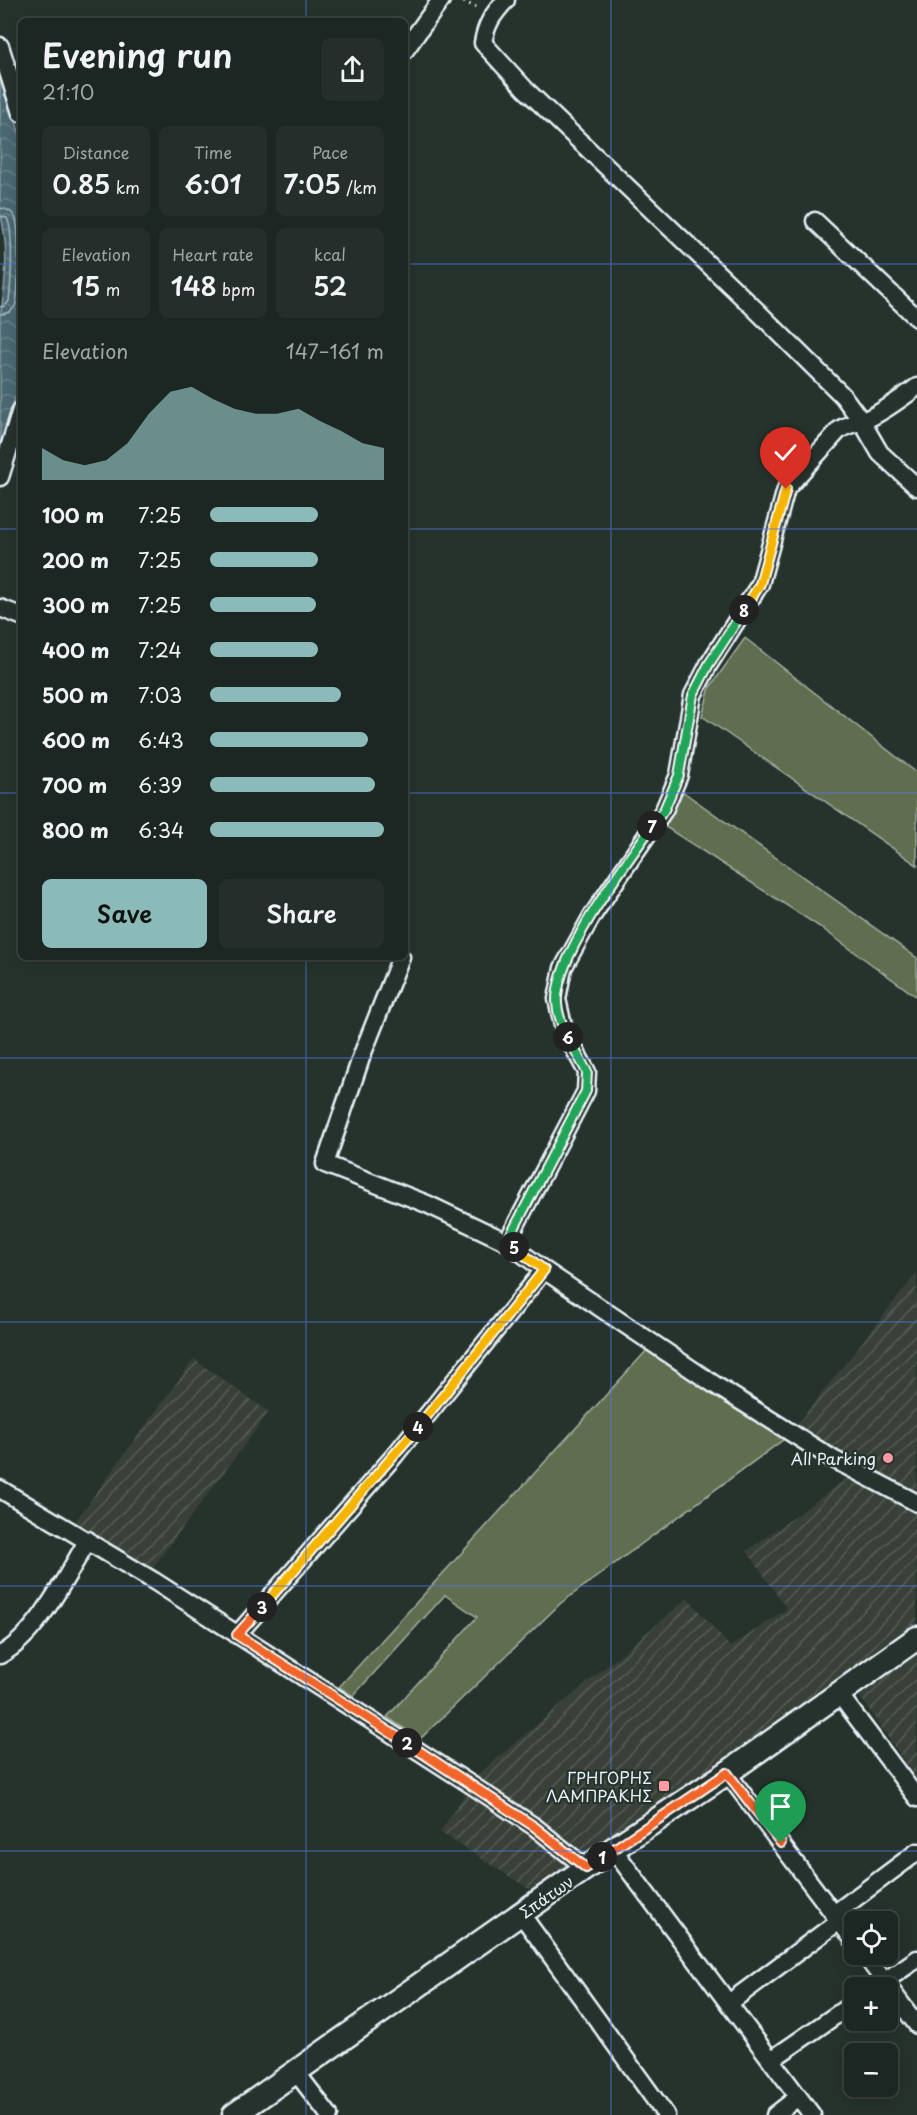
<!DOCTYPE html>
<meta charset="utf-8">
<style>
:root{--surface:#1c2622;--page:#252e2a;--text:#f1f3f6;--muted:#a0a5a5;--line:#3a4340;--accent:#8bbbb9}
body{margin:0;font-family:"Playpen Sans",sans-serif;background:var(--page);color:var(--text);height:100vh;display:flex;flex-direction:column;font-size:22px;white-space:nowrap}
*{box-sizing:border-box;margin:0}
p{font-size:20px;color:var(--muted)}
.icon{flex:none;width:33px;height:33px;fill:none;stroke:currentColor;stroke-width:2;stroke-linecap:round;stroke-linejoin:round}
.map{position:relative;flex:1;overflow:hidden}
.panel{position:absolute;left:18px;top:18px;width:390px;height:942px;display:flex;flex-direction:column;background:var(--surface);border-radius:9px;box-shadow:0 3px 15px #0003,0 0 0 2px var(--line)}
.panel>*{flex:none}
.controls{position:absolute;left:844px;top:1911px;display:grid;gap:12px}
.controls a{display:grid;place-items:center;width:54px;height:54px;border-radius:9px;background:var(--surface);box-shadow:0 3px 15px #0003,0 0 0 2px var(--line);font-size:30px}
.pin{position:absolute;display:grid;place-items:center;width:51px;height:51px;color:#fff;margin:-62px -26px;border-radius:50% 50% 50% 0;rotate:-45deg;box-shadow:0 0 6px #0007}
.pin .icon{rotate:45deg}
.km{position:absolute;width:30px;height:30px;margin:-15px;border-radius:50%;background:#222;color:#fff;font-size:16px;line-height:30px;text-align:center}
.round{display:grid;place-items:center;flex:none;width:63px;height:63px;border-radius:9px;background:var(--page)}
.summary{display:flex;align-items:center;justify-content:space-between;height:102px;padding:0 24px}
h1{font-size:33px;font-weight:600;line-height:45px}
.figures{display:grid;grid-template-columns:repeat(3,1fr);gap:9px;height:102px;padding:6px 24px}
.figures div{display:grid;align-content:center;border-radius:9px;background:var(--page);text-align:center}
.figures b{font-size:26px;font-weight:600}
.figures small{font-size:16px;font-weight:400}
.figures p{font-size:16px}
.chart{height:168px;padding:12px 24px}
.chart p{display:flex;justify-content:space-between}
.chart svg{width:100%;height:108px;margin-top:6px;fill:var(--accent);opacity:.7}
.button{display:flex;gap:12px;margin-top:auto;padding:12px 24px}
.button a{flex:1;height:69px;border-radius:9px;background:var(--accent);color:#111;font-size:24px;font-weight:600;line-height:69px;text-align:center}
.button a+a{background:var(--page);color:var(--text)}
ul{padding:0 24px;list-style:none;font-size:20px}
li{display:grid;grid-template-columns:96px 72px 1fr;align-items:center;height:45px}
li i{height:15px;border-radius:8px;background:var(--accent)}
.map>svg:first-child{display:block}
</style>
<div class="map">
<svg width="917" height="2115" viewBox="0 0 917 2115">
<defs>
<pattern id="industrial-furrows" width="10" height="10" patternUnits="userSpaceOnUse" patternTransform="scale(1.5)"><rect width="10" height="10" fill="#394137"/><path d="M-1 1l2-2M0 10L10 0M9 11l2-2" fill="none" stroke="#565d55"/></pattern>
<pattern id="water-waves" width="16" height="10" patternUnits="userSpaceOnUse" patternTransform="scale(1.5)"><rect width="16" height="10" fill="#4b6972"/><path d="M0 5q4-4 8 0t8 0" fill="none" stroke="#657f87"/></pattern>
</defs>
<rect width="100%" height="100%" fill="#26332d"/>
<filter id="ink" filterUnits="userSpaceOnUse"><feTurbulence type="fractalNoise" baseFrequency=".0167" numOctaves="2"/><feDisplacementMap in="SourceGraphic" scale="12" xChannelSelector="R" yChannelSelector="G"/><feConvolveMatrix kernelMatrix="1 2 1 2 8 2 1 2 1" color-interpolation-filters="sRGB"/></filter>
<g filter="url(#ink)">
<path fill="url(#industrial-furrows)" d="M 917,1273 L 917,1634 L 532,1891 L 440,1832 L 477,1775 L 688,1598 L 730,1647 L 787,1609 L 747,1551 L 849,1477 L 787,1437 Z
M 194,1359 L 269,1412 L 151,1570 L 74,1523 Z
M 917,1655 L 917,1780 L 860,1696 Z"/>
<path fill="#606e4f" stroke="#a4b0a4" stroke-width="1.5" d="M 745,638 L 917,773 L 917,865 L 702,716 L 710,687 Z
M 682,791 L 917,958 L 917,997 L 820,927 L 664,826 Z
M 649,1348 L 787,1437 L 561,1603 L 420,1739 L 387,1717 L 477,1617 L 445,1595 L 353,1696 L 339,1687 Z"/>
<path fill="url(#water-waves)" stroke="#8a9fa8" stroke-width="1.5" d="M 0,70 L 21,138 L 21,379 L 0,445 L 0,317 C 6,284 9,245 0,212 Z"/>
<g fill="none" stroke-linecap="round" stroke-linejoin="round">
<path stroke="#a9bbc2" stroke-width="1.5" d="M 0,208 C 7,209 12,211 15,217 C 20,226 19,296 15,306 C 12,312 7,314 0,314
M 0,216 L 7,218 C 14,232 11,284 9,301 L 5,306 L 0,307"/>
<g stroke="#e8f1f8" stroke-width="21">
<path id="street" d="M 506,0 C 493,14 486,24 483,43 L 525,89 L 755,309 L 843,396 L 862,422 L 880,453 L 917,487
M 0,46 L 21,113
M 405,50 L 441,0
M 815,221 L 917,318
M 0,477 L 21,410
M 0,608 L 21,616
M 401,957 L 362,1055 L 325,1164 L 427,1204 L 507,1242 L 586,1091 L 587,1072 L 564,1030 L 557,999 L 563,968 L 592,916 L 664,810 L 679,775 L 693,695 L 709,664 L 760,584 L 786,489 L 839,430 C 847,424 856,424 865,420 C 884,412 900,399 917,387
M 507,1242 L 544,1270 L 715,1385 L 833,1459 L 917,1503
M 0,1489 L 154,1581 L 473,1786 L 535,1827 L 586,1868
M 237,1635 L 395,1455 L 544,1270
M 0,1655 C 38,1635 66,1576 88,1540
M 839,1694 L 917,1798
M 727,1773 L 855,1942
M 613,1849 L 812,2115
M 521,1914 L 666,2115
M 834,1914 L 917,1852
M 864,1954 L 917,2025
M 876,1987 L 917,1959
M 729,2003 L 839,1921
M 771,2060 L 855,2002
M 296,2072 L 329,2115
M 775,2115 L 798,2097"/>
</g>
<g stroke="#e8f1f8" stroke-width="27">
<path id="secondary" d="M 234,2115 L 613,1849 L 727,1773 L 917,1638"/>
</g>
<path stroke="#e8f1f8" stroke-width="3" stroke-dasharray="1.5 4.5" stroke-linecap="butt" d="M 458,0 L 479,8"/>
<use href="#street" stroke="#26332d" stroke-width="16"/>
<use href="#secondary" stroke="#26332d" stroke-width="22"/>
</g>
</g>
<g fill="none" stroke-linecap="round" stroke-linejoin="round" filter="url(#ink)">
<g stroke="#fff" stroke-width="12">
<path id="split-1" d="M 602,1857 L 727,1773 L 781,1843"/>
</g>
<g stroke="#fff" stroke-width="12">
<path id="split-2" d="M 407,1743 L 535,1827 L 586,1868 L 602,1857"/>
</g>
<g stroke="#fff" stroke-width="12">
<path id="split-3" d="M 262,1607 L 237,1635 L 407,1743"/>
</g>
<g stroke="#fff" stroke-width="12">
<path id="split-4" d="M 262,1607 L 418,1427"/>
</g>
<g stroke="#fff" stroke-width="12">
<path id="split-5" d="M 418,1427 L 544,1270 L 514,1247"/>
</g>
<g stroke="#fff" stroke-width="12">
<path id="split-6" d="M 514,1247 L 507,1242 L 586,1091 L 587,1072 L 568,1037"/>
</g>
<g stroke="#fff" stroke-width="12">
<path id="split-7" d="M 568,1037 C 562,1027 556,1009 557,997 C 560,949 624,867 652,826"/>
</g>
<g stroke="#fff" stroke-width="12">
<path id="split-8" d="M 652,826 L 664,810 L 679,775 L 693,695 L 709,664 L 744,610"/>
</g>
<g stroke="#fff" stroke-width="12">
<path id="split-9" d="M 744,610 L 760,584 L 786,489"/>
</g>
<use href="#split-1" stroke="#f0652b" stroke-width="8"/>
<use href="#split-2" stroke="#f0652b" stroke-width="8"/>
<use href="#split-3" stroke="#f0652b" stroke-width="8"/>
<use href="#split-4" stroke="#f5b400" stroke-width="8"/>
<use href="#split-5" stroke="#f5b400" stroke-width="8"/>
<use href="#split-6" stroke="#22a559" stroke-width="8"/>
<use href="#split-7" stroke="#22a559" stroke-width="8"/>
<use href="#split-8" stroke="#22a559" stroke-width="8"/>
<use href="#split-9" stroke="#f5b400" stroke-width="8"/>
</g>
<path fill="none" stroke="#5077e0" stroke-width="1.5" stroke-opacity="0.55" d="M 306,0 L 306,21M 611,0 L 611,2115M 0,264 L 21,264M 405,264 L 917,264M 0,529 L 21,529M 405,529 L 917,529M 0,793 L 21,793M 405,793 L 917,793M 306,957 L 306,2115M 0,1058 L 917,1058M 0,1322 L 917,1322M 0,1586 L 917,1586M 0,1851 L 917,1851"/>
<g fill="#ff9aa2" stroke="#26332d" stroke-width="2">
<circle cx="888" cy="1458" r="6"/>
<rect x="658" y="1780" width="12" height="12" rx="3"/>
</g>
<g text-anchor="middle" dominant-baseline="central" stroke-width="4.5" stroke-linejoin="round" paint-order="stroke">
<g font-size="16" fill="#e8f1f8" stroke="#26332d" text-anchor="end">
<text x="876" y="1458">All Parking</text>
<text x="652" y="1777">ΓΡΗΓΟΡΗΣ<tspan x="652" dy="18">ΛΑΜΠΡΑΚΗΣ</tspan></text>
</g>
<g font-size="16" fill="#e8f1f8" stroke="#26332d">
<text transform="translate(546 1896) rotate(-35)">Σπάτων</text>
</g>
</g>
</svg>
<div class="controls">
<a><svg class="icon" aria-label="locate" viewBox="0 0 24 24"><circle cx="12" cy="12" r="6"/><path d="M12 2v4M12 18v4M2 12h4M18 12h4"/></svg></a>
<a>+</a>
<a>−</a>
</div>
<div class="pin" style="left:781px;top:1843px;background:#1e9e55"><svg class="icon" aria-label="arrive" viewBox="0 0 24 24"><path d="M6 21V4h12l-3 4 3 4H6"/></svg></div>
<div class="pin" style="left:786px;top:489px;background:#d93025"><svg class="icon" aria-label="check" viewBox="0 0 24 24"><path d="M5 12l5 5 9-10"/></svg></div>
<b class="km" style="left:602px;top:1857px">1</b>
<b class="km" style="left:407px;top:1743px">2</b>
<b class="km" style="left:262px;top:1607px">3</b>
<b class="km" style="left:418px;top:1427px">4</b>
<b class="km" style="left:514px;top:1247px">5</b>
<b class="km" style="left:568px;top:1037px">6</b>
<b class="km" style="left:652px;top:826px">7</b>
<b class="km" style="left:744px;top:610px">8</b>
<section class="panel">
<div class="summary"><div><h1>Evening run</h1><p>21:10</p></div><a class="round"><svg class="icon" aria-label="share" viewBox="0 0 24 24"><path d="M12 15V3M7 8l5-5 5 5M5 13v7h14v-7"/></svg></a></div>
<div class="figures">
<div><p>Distance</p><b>0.85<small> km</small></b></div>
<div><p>Time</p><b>6:01</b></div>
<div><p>Pace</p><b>7:05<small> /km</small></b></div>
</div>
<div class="figures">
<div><p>Elevation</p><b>15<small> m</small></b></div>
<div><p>Heart rate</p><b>148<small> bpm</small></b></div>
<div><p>kcal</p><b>52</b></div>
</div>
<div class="chart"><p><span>Elevation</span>147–161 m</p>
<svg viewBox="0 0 160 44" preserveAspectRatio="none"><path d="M0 44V31L10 36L20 38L30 36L40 29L50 17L60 8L70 6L80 11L90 15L100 17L110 17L120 15L130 20L140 24L150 29L160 31V44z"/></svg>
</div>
<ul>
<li><b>100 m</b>7:25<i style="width:62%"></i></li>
<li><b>200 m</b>7:25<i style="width:62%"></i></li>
<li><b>300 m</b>7:25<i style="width:61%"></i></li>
<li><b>400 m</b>7:24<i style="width:62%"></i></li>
<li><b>500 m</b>7:03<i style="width:75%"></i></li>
<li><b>600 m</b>6:43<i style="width:91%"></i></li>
<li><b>700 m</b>6:39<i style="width:95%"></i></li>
<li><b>800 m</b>6:34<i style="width:100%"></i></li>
</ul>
<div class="button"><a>Save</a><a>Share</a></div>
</section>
</div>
